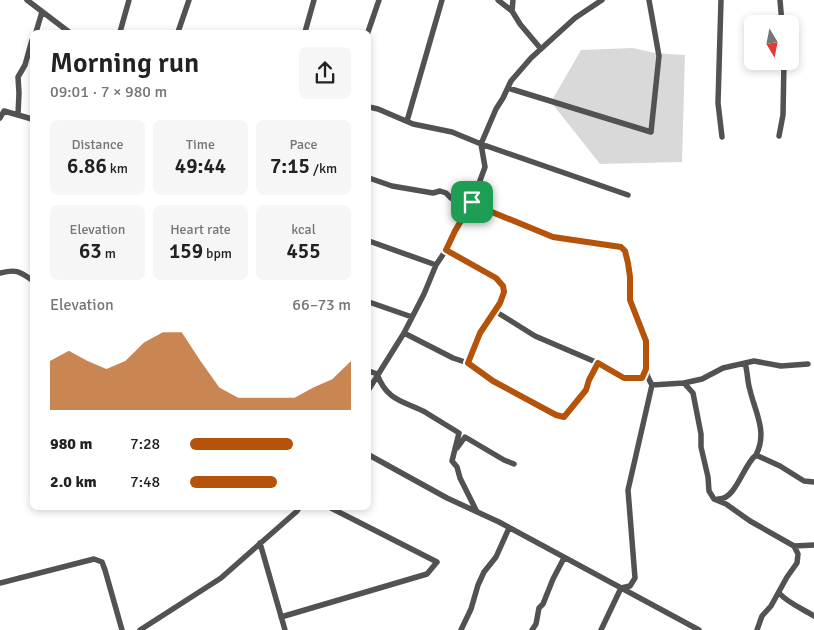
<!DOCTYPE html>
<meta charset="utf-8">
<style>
:root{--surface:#fff;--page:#f6f6f6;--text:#222;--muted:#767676;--accent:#b45309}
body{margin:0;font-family:Signika,sans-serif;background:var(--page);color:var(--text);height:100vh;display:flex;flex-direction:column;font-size:19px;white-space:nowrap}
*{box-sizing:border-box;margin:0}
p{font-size:16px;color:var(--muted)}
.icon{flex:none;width:28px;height:28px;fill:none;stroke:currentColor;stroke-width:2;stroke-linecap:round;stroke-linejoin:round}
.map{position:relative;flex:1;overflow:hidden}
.details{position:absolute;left:30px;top:30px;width:341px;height:480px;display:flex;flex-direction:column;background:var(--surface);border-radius:8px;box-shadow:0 2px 8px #0003}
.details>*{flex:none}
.needle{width:32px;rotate:170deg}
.buttons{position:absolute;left:744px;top:15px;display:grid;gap:10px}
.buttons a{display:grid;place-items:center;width:55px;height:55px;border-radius:8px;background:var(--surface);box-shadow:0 2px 8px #0003;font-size:25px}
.pin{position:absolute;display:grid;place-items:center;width:42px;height:42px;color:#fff;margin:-21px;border-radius:10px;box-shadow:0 2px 8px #0006}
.round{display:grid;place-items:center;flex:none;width:52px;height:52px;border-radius:8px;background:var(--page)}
.head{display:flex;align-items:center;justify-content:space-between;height:85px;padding:0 20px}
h1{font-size:28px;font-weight:600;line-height:38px}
.metrics{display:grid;grid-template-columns:repeat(3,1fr);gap:8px;height:85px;padding:5px 20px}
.metrics div{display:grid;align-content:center;border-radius:8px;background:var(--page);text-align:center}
.metrics b{font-size:21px;font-weight:600}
.metrics small{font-size:14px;font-weight:400}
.metrics p{font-size:14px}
.chart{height:140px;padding:10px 20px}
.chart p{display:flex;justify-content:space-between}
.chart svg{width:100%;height:90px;margin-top:5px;fill:var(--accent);opacity:.7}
ul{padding:0 20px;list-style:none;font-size:16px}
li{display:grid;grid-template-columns:80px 60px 1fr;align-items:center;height:38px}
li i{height:12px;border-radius:6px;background:var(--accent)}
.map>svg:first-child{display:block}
</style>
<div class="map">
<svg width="814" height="630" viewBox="0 0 814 630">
<rect width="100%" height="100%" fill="#fff"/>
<path fill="#d9d9d9" d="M 633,48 L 655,53 L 685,55 L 682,162 L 600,164 L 551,102 L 581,50 Z"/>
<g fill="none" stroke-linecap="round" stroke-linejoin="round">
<path stroke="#525252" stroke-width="5.5" d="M 27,0 L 69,32
M 498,0 L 512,11 L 520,24 L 541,49
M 721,0 L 718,103 L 722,137
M 780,0 L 782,24
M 512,11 L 513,0
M 36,32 L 42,12
M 120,32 L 129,0
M 178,32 L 189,0
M 305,32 L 314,0
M 368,32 L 379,0
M 508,88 L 651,132 L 659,56 L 649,0
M 369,107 L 378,109 L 413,124 L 452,132 L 481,144 L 628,195
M 18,115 L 19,93 L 18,77 L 25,65 L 32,40
M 0,118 L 4,111 L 32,119
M 407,121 L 442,0
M 779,136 L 783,115 L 784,61
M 369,178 L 392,186 L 433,193 L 440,191 L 446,193 L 451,198 L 470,208
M 472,202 L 487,211 L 553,237 L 621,247 C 634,260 626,283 630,299 C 633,314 642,326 645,340 C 649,359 640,365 652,385 L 628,490 L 635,578 L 630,586 L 621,588 L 601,630
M 369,241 L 436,265
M 446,250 L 497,278 L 503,286 L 504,293 L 500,303 L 480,333 L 468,363
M 0,273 C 16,269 19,271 32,280
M 369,302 L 412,317
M 495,311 L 535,336 L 598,363 L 623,378 L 643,378 L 645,373
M 404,333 L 453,358 L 468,363 L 493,381 L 556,415 L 564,417 L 587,391 L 589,380 L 598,363
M 745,363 C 748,373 747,381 750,390 C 755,412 768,432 756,455
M 369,371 L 377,374 C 387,401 403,401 425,412 C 436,419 448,426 459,433 L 452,461 L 457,467 L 460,478 L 477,512
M 684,383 L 702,379 L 723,368 L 754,361 L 781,366 L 808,364
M 652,385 L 684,383 L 693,393 L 701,434 L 701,447 L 708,477 L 709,491 L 714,499 L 726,504 L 750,521 L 794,546 L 798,554 L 797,563 L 787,577 L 771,606 L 762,616 L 757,630
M 369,389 L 404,333 L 424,294 L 436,265 L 446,250 L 455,231 L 470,208 L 485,167 L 481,144 L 496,109 L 503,98 L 511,81 L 531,58 L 575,18 L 602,0
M 457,448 L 465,437 L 504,460 L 514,464
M 369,455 L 447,498 L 499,522 L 699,630
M 718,499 C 736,500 743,465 756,455 L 780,466 L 804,481 L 814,482
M 260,543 L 285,630
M 794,546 L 814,545
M 0,583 L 94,559 L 102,562 L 105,570 L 122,630
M 779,593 C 788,603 803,609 814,616
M 281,617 L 427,574 L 437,562 L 331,508
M 140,630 L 221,578 L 296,512 L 299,508
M 461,630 L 471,609 L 478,585 L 484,572 L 496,557 L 509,528
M 532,630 L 536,624 L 539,608 L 543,604 L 553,579 L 564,558"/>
</g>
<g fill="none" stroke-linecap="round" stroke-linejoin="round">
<g stroke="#fff" stroke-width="10">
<path id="route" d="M 472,202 L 487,210 L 553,237 L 621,247 L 625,251 L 628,263 L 630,277 L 630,300 L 646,341 L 646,369 L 642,378 L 624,378 L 598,363 L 589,380 L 586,390 L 564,417 L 556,415 L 493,381 L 468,363 L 480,333 L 500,303 L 504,292 L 503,286 L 496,278 L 446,250 L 455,231 Z"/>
</g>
<use href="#route" stroke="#b45309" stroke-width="6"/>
</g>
</svg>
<div class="buttons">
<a><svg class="needle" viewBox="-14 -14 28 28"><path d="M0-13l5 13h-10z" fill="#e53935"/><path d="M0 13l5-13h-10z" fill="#767676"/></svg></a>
</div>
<div class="pin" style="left:472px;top:202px;background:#1e9e55"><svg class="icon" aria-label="arrive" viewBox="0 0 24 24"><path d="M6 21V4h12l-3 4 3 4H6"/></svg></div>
<section class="details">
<div class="head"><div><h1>Morning run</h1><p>09:01 · 7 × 980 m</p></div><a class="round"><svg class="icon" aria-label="share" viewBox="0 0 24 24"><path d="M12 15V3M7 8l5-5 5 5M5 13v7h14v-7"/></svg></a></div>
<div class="metrics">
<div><p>Distance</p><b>6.86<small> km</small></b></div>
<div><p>Time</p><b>49:44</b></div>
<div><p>Pace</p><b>7:15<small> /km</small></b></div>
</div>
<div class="metrics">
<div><p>Elevation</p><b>63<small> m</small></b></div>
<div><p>Heart rate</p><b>159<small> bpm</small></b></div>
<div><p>kcal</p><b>455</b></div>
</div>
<div class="chart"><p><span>Elevation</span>66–73 m</p>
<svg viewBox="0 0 160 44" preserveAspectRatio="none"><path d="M0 44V20L10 15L20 20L30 24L40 20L50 11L60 6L70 6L80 20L90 33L100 38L110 38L120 38L130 38L140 33L150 29L160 20V44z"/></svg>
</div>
<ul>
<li><b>980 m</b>7:28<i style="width:64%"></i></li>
<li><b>2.0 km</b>7:48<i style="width:54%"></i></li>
</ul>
</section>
</div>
